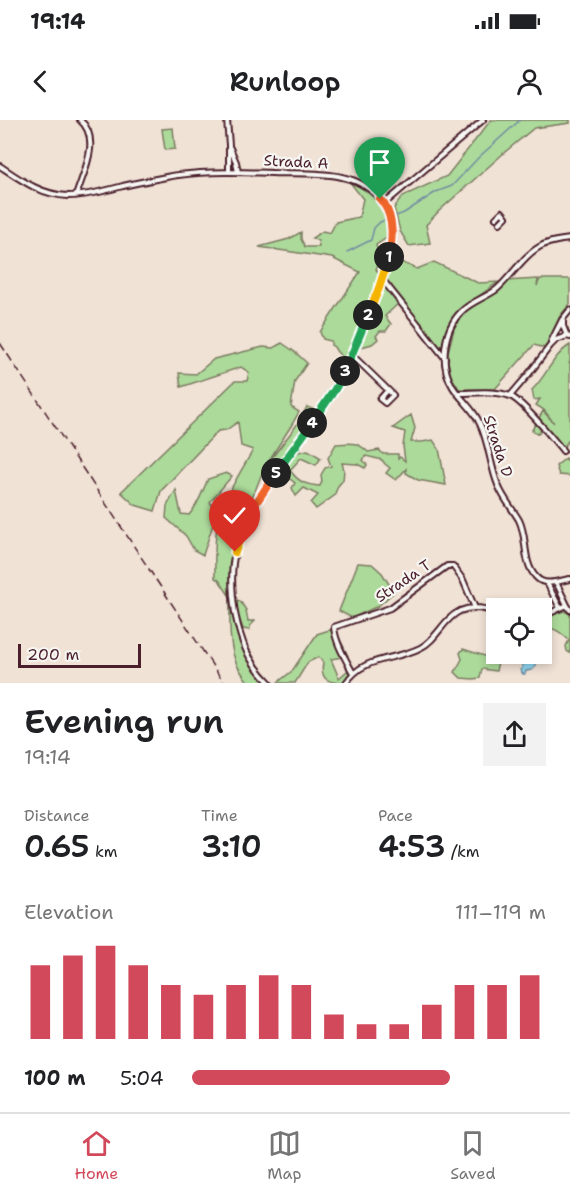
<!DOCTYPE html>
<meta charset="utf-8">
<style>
:root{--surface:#fff;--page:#f2f2f2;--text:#202124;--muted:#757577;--line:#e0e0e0;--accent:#d1495b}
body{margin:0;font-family:"Shantell Sans",sans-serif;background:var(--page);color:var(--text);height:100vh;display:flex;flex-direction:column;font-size:22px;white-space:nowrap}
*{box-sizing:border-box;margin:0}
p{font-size:20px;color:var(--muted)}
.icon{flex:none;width:33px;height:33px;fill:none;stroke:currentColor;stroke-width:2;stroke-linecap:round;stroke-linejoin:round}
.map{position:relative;height:563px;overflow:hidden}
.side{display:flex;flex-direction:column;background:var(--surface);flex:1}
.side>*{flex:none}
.controls{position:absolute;left:486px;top:478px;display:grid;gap:12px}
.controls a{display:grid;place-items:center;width:66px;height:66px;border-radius:0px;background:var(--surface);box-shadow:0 3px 9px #0003;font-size:30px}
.scale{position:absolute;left:18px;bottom:15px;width:123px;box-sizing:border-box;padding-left:6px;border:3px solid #4a1f2b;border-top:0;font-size:16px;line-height:21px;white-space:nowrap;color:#4a1f2b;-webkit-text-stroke:4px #f6f6f2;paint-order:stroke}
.pin{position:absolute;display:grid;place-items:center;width:51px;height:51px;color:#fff;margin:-62px -26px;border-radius:50% 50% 50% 0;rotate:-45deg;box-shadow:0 0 6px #0007}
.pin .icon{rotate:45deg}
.km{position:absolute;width:30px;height:30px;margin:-15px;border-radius:50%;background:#222;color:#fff;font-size:16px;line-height:30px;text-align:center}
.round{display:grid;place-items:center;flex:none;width:63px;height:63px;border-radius:0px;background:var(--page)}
.overview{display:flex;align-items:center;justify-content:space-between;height:102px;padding:0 24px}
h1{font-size:33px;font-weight:600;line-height:45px}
.stats{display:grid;grid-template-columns:repeat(3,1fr);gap:9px;height:102px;padding:6px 24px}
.stats div{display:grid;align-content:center}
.stats b{font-size:30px;font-weight:600}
.stats small{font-size:16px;font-weight:400}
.stats p{font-size:16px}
.chart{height:168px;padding:12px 24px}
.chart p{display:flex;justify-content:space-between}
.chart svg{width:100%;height:108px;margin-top:6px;stroke:var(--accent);stroke-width:6}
ul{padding:0 24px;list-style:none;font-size:20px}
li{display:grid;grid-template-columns:96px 72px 1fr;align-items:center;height:45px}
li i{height:15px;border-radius:8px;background:var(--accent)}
.status{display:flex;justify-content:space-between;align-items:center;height:42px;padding:0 30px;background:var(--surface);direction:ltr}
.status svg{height:16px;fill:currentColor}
header{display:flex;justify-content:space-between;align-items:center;height:78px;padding:0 24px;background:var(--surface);font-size:27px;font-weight:600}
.tab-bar{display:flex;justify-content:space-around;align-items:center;height:84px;border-top:2px solid var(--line);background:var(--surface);font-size:16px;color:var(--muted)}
.tab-bar a{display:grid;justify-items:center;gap:3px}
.tab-bar .on{color:var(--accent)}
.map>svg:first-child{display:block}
</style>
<div class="status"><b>19:14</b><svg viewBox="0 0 49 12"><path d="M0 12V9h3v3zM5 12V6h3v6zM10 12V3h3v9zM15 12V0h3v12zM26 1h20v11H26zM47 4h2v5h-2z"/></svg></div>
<header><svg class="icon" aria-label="back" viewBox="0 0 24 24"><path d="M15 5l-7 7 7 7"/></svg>Runloop<svg class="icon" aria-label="person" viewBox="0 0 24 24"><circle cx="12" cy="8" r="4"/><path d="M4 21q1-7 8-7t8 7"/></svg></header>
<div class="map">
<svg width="570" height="563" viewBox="0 0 570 563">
<rect width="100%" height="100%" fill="#f0e2d5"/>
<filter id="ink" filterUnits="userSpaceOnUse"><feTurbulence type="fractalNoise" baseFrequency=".0167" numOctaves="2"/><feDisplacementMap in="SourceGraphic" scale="12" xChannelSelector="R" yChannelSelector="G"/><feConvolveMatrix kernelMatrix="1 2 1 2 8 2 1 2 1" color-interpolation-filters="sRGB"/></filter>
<g filter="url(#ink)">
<path fill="#acda9a" stroke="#7b7c62" stroke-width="1.5" d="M 491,0 L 570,0 L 570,3 L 534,8 L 505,32 L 439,91 L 426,105 L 430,123 L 409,126 L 400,111 L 394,88 L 403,76 L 447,56 Z
M 173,8 L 175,29 L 165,30 L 162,9 Z
M 349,61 C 368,70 375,74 384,94 C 388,103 389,107 388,117 L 376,125 L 378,133 L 382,138 L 376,149 L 382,159 L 400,182 L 385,196 L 391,204 L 386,211 L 380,211 L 376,216 L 378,219 L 372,224 L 351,230 L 348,236 L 344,238 L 337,232 L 334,227 L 331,225 L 331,221 L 323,219 L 320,212 L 360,152 L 332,138 L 259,127 L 289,119 L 301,112 L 301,119 L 305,127 L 319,127 L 318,121 L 312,118 L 323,111 L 330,113 L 336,102 L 359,97 L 363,79 Z
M 389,137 L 417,149 L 434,142 L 478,163 L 498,162 L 456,193 L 447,213 L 443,226 L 439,226 L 383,157 Z
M 538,159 L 537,166 L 540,159 L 570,159 L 570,184 L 560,196 L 545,228 L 534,225 L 495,269 L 459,269 L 451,256 L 447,236 L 454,209 L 463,192 L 497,172 L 505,161 Z
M 282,223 L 295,232 L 307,243 L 295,261 L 291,287 L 299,292 L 291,306 L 264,348 L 248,389 L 236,409 L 229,475 L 219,460 L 215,458 C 215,441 214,424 217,407 C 221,382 240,353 253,330 L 241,326 L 238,302 L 226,310 L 218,311 L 161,371 L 155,391 L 135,385 L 121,372 L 235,261 L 247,261 L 249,252 L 241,247 L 181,267 L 179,253 L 196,254 L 214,239 L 263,227 L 273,228 Z
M 570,225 L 570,242 L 569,243 L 570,244 L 570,325 L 568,321 L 563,328 L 547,317 L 544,307 L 538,314 L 532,310 L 543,291 L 554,303 L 544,290 L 536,285 L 540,279 L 534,280 L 532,270 C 546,257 553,235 570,225 Z
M 307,287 L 315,290 L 271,354 L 265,347 L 296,306 Z
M 411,295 L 415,308 L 411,322 L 422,322 L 433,320 L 439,329 L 446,365 L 418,360 L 406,353 L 406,349 L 396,360 L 386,353 L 390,348 L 385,344 L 382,340 L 366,336 L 363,340 L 367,345 L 365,348 L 357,344 L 342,343 L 344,350 L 343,360 L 338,366 L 334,376 L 316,389 L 311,383 L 318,375 L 304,368 L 296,376 L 292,368 L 295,363 L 290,359 L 279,357 L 293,333 L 308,330 L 321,338 L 316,345 L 301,338 L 290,350 C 298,362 306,365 320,366 L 322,361 L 321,355 L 325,348 L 331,346 L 328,338 L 336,324 C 350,323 357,321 368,332 L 379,330 L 383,334 L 398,334 L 398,339 L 400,337 L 405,341 L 403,326 L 405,312 L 393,308 Z
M 566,338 L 570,345 L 570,356 L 559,355 L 556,346 Z
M 226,353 L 232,356 L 210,382 L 217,392 L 203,435 L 194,430 L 186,416 L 166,398 L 167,386 L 176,370 L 181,394 L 189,395 C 199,384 202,372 208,359 Z
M 358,443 L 372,444 L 382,453 L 394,472 L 378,486 L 352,498 L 339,491 Z
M 230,479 L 240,481 L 246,490 L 248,501 L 255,501 L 251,505 L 249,510 L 243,509 L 238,495 L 234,497 L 245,526 L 247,538 L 253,546 L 269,563 L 249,563 C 245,558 241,552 238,547 C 228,527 230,500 230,479 Z
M 564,491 L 570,494 L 570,533 L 567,531 L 566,526 L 569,520 C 558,511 557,508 542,508 L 543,498 Z
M 329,510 L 337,513 L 348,536 L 331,539 L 339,558 L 347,551 L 350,554 L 346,563 C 332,563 319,562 323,543 L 319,537 L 308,542 L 295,563 L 277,563 L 292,551 L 317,514 Z
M 463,529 L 485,536 L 487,544 L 493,541 L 498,542 L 496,551 L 482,549 L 480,558 L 473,559 L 461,558 L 455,552 L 462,539 L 460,533 Z"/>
<path fill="#8fd7f1" stroke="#738da2" stroke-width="1.5" d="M 532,539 L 536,542 L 536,546 L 532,550 L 526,551 L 525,554 L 523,554 L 520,550 L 522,549 L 522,544 L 526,541 Z"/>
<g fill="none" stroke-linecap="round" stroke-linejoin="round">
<path stroke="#738da2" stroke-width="1.5" d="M 347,132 L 371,120 L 374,108 L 380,102 L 404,93 L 436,72 L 452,66 L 478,38 L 520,0"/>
<g stroke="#4a1f2b" stroke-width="8">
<path id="minor" d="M 227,0 L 229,25 L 229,52
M 230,28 L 236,42 L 238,52
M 0,46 C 21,60 41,75 68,76 C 86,76 105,71 123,66 C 141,62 159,58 178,55 C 209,51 241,52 272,53 C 295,54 319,52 342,57 C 378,65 398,94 390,130 C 385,156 374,181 364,205 C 355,227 347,249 335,269 C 315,302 290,333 268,365 C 254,386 241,408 235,432 C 230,452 232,473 235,493 C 241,523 248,541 270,563
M 76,76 C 83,53 102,19 80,0
M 384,84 L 483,0
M 496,98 L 502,92 L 506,97 L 500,103
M 570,119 C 561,120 552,121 543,125 C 524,134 513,155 497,169 C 487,177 472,181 462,191 C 443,209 439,245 453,267 C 461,280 474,289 480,304 C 489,323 490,345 498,365 C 503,378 512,388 519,400 C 528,418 522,442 536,457 C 545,467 558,461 570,459
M 382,159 L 445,238
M 563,200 L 563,206 L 567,216
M 551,222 L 562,200 L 570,190
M 352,235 L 388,270 L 380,279 L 385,283 L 393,275 L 388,270
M 457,273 C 473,273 496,270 510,276 C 523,281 553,319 563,331
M 510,276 L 528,255 L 550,226 L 556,220 L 567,216 L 570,217
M 556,462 L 567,485
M 547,463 L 560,488
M 542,497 L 567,485 L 570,490
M 353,553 C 346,540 335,522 334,507 L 390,488 L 447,446 L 453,446 L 463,460 L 475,488
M 346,563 C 363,536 394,541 420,528 C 437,520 443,499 460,491 C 472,486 485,488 496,493"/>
</g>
<use href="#minor" stroke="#f6f6f2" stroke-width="4"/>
<path stroke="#4a1f2b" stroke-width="1.5" stroke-dasharray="9 4.5" stroke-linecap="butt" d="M 0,223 L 224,563"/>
</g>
</g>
<g fill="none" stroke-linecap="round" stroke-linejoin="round" filter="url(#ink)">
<g stroke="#fff" stroke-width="12">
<path id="split-1" d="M 380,79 C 394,94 393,118 389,137"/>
</g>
<g stroke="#fff" stroke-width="12">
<path id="split-2" d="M 368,195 L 379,168 L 389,137"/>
</g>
<g stroke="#fff" stroke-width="12">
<path id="split-3" d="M 345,251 L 368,195"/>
</g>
<g stroke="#fff" stroke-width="12">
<path id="split-4" d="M 312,303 L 335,269 L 345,251"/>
</g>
<g stroke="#fff" stroke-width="12">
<path id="split-5" d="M 276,353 L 312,303"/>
</g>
<g stroke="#fff" stroke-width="12">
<path id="split-6" d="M 245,405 L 254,386 L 276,353"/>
</g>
<g stroke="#fff" stroke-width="12">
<path id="split-7" d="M 235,432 L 245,405"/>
</g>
<use href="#split-1" stroke="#f0652b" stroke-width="8"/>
<use href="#split-2" stroke="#f5b400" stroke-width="8"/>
<use href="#split-3" stroke="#22a559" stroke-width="8"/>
<use href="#split-4" stroke="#22a559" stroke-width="8"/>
<use href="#split-5" stroke="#22a559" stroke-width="8"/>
<use href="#split-6" stroke="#f0652b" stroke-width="8"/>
<use href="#split-7" stroke="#f5b400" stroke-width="8"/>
</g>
<g text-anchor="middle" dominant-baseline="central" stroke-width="4.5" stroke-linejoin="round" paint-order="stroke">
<g font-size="15" fill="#4a1f2b" stroke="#f6f6f2">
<text transform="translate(296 42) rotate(3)">Strada A</text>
<text transform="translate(498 326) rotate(72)">Strada D</text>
<text transform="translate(403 461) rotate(-34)">Strada T</text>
</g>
</g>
</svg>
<div class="controls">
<a><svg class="icon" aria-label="locate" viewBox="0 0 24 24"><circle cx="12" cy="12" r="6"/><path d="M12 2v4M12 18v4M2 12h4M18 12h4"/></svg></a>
</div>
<div class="scale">200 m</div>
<div class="pin" style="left:380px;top:79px;background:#1e9e55"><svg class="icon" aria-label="arrive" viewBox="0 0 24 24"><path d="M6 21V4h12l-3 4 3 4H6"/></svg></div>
<div class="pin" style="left:235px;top:432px;background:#d93025"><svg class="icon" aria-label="check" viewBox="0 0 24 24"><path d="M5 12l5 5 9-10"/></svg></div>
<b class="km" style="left:389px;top:137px">1</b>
<b class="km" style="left:368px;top:195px">2</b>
<b class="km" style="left:345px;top:251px">3</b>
<b class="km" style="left:312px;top:303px">4</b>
<b class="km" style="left:276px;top:353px">5</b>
</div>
<section class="side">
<div class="overview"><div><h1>Evening run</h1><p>19:14</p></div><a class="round"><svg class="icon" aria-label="share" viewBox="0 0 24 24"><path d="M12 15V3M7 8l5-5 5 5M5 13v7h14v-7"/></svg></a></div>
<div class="stats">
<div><p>Distance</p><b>0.65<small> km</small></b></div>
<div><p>Time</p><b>3:10</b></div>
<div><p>Pace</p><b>4:53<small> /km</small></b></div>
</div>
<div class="chart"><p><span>Elevation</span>111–119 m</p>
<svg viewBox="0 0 160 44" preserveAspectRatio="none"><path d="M5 44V14M15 44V10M25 44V6M35 44V14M45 44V22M55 44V26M65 44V22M75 44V18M85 44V22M95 44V34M105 44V38M115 44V38M125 44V30M135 44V22M145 44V22M155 44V18"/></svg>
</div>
<ul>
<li><b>100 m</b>5:04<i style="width:73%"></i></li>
</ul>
</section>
<nav class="tab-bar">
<a class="on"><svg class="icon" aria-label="home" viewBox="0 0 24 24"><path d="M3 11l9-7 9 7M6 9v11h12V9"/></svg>Home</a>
<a><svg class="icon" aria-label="map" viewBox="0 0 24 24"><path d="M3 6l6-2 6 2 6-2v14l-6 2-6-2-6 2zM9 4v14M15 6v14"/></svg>Map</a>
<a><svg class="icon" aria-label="saved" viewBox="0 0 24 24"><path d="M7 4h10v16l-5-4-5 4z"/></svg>Saved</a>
</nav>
